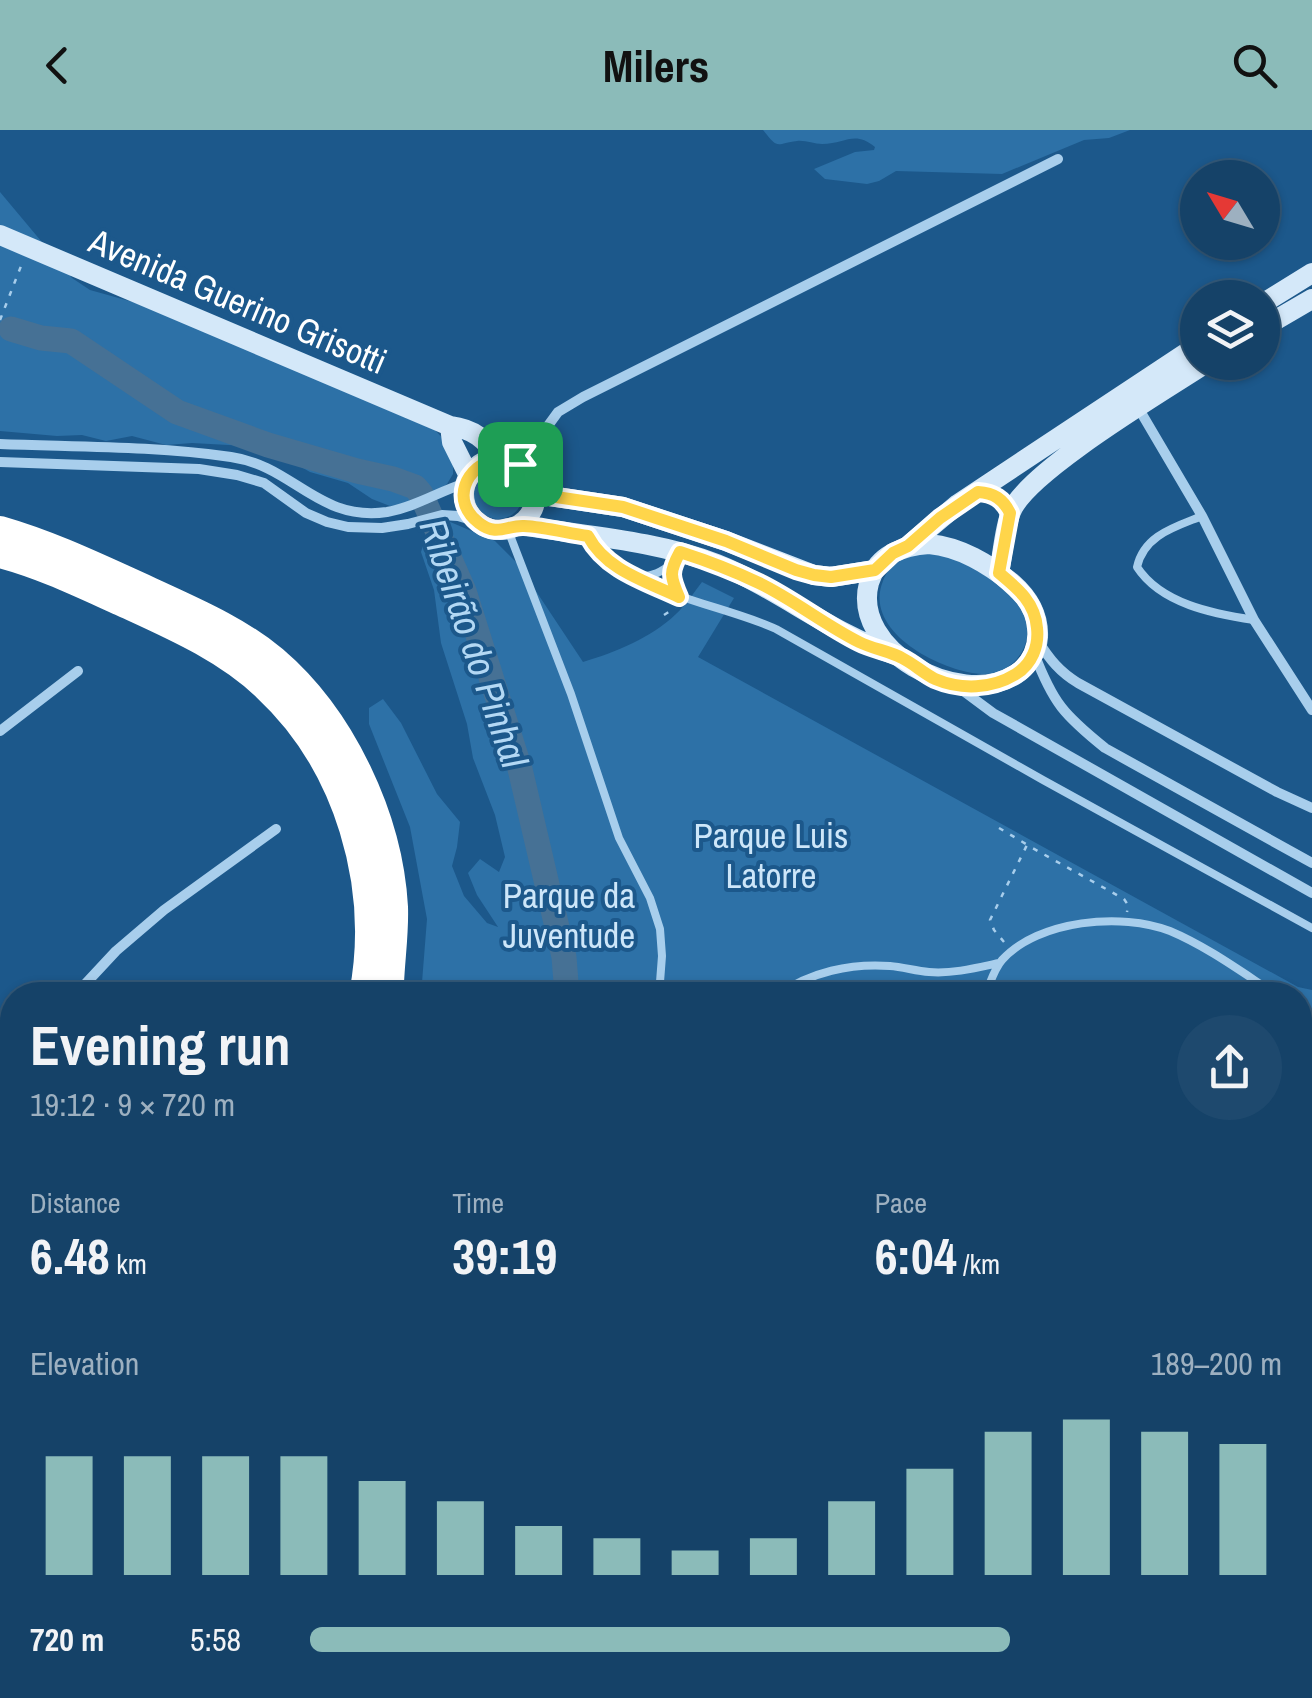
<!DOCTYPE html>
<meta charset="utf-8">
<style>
:root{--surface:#154268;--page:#1e496e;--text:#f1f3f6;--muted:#9db0c0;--line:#345b7c;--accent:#8bbbb9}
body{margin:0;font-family:"Archivo Narrow",sans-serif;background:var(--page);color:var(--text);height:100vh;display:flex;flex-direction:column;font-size:38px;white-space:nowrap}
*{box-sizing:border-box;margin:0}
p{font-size:32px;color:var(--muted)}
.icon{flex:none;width:55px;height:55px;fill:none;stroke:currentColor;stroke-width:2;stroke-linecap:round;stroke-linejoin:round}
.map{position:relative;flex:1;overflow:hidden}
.sheet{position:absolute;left:0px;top:852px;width:1312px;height:718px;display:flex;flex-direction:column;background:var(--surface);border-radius:40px 40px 0 0;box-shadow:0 2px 8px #0004,0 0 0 2px var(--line)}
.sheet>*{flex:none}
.needle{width:65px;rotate:308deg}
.tools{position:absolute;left:1180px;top:30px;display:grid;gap:20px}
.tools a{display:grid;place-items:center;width:100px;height:100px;border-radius:50%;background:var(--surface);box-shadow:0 2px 8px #0004,0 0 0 2px var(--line);font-size:50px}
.pin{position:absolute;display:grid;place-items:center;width:85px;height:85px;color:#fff;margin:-42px;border-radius:20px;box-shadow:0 5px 15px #0006}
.round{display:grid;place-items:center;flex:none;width:105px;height:105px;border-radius:52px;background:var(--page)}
.headline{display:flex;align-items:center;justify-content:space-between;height:170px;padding:0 30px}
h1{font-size:55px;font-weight:700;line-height:75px}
.figures{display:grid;grid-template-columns:repeat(3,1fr);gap:15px;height:170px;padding:10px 30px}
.figures div{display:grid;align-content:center}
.figures b{font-size:50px;font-weight:700}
.figures small{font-size:28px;font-weight:400}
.figures p{font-size:28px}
.chart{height:280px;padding:20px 30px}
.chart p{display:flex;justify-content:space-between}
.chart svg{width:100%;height:180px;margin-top:10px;stroke:var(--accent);stroke-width:6}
ul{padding:0 30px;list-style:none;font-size:32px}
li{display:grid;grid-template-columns:160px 120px 1fr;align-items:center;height:75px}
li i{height:25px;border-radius:12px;background:var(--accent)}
header{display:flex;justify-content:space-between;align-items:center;height:130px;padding:0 30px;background:var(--accent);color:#111;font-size:45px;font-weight:700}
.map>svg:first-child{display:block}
</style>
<header><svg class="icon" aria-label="back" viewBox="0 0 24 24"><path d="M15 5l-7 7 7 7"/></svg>Milers<svg class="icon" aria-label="search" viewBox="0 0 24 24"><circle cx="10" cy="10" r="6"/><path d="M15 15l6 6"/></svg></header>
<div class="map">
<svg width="1312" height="1568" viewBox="0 0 1312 1568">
<rect width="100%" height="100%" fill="#1c588b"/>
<path fill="#2d71a7" d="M 763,0 L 1130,0 L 1109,8 L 1084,10 L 1002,44 L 896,41 L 879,51 L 867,54 L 825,49 L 814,39 L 855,22 L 874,20 L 875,17 C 854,0 846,14 822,14 C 814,14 805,10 797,11 C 775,14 779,20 763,0 Z
M 0,62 L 72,148 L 90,160 L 140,174 L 435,300 L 448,314 L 453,328 L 453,344 L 447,354 L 437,361 L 407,374 L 390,376 L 372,369 L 348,353 L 310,342 L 266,317 L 192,313 L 166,315 L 132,306 L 106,311 L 82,305 L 57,306 L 0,301 Z
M473 364a25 25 0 1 1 50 0a25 25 0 1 1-50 0Z
M 448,391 L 495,411 L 518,434 L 583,532 C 616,522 651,508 676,484 C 686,475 694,462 702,452 L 734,468 L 698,527 L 1298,857 L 1312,860 L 1312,1568 L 919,1568 L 911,1558 L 1300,1558 L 1300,865 L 421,865 L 427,789 L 410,697 L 369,594 L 369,578 L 383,569 L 401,593 L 437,664 L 460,692 L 457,717 L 452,736 L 464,766 L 487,793 L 498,797 L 477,765 L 468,743 L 480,729 L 499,742 L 505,727 L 495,685 L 473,628 L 467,594 L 441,513 L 434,460 L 421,422 L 427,403 Z
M 925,423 C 941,425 963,429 977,438 C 1008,455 1047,494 1016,530 C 1008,539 994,545 982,544 C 942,542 862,502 883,451 C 890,432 906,426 925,423 Z"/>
<path fill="#467195" stroke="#9bcaee" stroke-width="2.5" d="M 1300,901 L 1312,902 L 1312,1366 L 1300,1349 Z"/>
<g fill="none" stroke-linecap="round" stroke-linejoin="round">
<path stroke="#467195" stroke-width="25" d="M 11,199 L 41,208 L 71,211 L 177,282 L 268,315 L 357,341 L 393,349 L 415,357 L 421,364 L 464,461 L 520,639 L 564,827 L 567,865
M 1086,1558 L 1095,1568"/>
<path stroke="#a8ceec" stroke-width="2.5" stroke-dasharray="5 8" stroke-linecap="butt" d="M 0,190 L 23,131
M 664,485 L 675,478
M 999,698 L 1026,714
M 1004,812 L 994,800 L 990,790 L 1027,715 L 1124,769 L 1128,775 L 1127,782
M 938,853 L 953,865
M 1300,1509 L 1312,1502
M 1228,1568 L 1237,1558"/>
<path stroke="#a8ceec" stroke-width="8" d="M 1202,386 C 1175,397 1144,405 1137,437 C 1161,474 1214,484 1254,490
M 508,400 L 571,564 L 619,708 L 650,768 L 660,799 L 662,826 L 659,865
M 590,410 C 617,460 726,475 776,499 L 1043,650 L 1312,798
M 679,425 C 669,441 672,450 679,467
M 638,446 C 653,447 661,442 673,433
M 778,865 C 810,842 851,833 890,836 C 903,837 916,841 929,842 C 952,844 976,838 999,833
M 985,865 C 990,854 994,839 1002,830 C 1038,790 1122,782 1170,801 C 1208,817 1243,843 1277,865
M 1300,878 L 1312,884
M 1300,1377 L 1312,1394
M 1197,1558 L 1205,1568"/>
<path stroke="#a8ceec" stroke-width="10" d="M 1136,274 L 1202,386 L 1254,490 L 1312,580
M 0,314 C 77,317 155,316 231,327 C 294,336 318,392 387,382 C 416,377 439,361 466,353
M 0,332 L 199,339 L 237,345 L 264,353 L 306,383 L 327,392 L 348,397 L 382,398 L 408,394 L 442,385 L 458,386 L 475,391
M 520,334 L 558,282 L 583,267 L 1058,29
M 1038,511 C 1050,530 1060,542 1078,553 L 1277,662 L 1312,678
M 1034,523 C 1053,573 1064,585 1105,618 L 1312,733
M 958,557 L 993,583 L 1312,763
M 0,601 L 78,541
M 75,865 L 116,821 L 164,780 L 276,699
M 0,931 L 3,925 L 12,921
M 0,937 L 3,943 L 12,946
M 0,1313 L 12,1322
M 0,1335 L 12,1345
M 212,1558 L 218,1568
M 229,1558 L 235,1568
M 441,1558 L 459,1568"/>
<path stroke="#d4e8f9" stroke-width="20" d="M 0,105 L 450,296 C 474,299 485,309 498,328
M 1262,174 L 1312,143
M 1262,198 L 1312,169
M 450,296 L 452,312 L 469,346
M464 364a36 36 0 1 1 72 0a36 36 0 1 1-72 0Z
M 536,364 L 623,377 L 726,411 L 814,445 L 831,447 L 875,440
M 520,395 C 585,406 654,410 717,434 C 780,459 831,504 896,525
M 929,414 C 961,417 988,434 1012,453 C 1028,467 1039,485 1038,507 C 1037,522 1028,537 1015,545 C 958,579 851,520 869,453 C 877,424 903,416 929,414 Z
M 908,416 L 958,374 L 1198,215
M 999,443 C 1003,423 1004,400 1011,382 C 1026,342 1167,259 1208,232"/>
<path stroke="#fff" stroke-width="28" d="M 0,400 C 52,415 99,438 148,460 C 191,480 237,499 274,530 C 342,588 389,688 394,777 C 395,802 391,828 390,853 L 387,865
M 0,424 C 42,435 81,454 121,472 C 171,495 225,518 266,557 C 348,633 384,755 363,865
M 838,1558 L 849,1568
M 872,1558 L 882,1568"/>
</g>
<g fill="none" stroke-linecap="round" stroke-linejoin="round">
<g stroke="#fff" stroke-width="20">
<path id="route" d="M 498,328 C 520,331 532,342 536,364 L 623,377 L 726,411 L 796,440 L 814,445 L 831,447 L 875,440 L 893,423 L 908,416 L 940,388 L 978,362 C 994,363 1003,369 1010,383 L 999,443 C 1017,458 1035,472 1037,498 C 1039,516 1032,534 1016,544 C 992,559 961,560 935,549 C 923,543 914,534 902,528 C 889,521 873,519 859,512 C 825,495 794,470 759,453 C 734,441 708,431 680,422 C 669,442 670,446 679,467 C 645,451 606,440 588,406 C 567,403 545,397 524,396 C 507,395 497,407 479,393 C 450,371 465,336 498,328 Z"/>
</g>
<use href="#route" stroke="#ffd54a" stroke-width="12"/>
</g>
<g text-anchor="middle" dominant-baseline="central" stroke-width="8" stroke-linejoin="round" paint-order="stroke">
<g font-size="35" fill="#fff" stroke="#1c588b">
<text transform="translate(238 171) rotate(23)">Avenida Guerino Grisotti</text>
</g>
<g font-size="35" fill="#cde6f9" stroke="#1c588b">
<text x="771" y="705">Parque Luis<tspan x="771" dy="40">Latorre</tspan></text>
<text x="569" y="765">Parque da<tspan x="569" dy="40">Juventude</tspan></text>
</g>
<g font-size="38" font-style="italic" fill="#b3d8f4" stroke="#1c588b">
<text transform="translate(474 513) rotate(71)">Ribeirão do Pinhal</text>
</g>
</g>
</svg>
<div class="tools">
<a><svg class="needle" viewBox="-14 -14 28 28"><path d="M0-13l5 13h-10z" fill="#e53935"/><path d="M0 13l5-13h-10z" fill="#9db0c0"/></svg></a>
<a><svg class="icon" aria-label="layers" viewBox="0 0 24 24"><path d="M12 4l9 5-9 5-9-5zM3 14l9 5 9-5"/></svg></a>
</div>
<div class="pin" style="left:520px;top:334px;background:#1e9e55"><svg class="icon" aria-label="arrive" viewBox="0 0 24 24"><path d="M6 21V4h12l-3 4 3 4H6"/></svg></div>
<section class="sheet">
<div class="headline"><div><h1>Evening run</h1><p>19:12 · 9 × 720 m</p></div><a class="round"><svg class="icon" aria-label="share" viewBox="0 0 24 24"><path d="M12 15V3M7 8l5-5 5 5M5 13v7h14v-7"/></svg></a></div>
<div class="figures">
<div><p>Distance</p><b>6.48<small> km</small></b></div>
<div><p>Time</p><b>39:19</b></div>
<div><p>Pace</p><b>6:04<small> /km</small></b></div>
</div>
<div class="chart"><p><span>Elevation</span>189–200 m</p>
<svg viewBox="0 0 160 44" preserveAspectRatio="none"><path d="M5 44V15M15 44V15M25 44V15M35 44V15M45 44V21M55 44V26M65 44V32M75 44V35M85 44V38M95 44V35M105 44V26M115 44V18M125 44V9M135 44V6M145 44V9M155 44V12"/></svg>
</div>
<ul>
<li><b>720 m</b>5:58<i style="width:72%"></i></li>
</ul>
</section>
</div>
